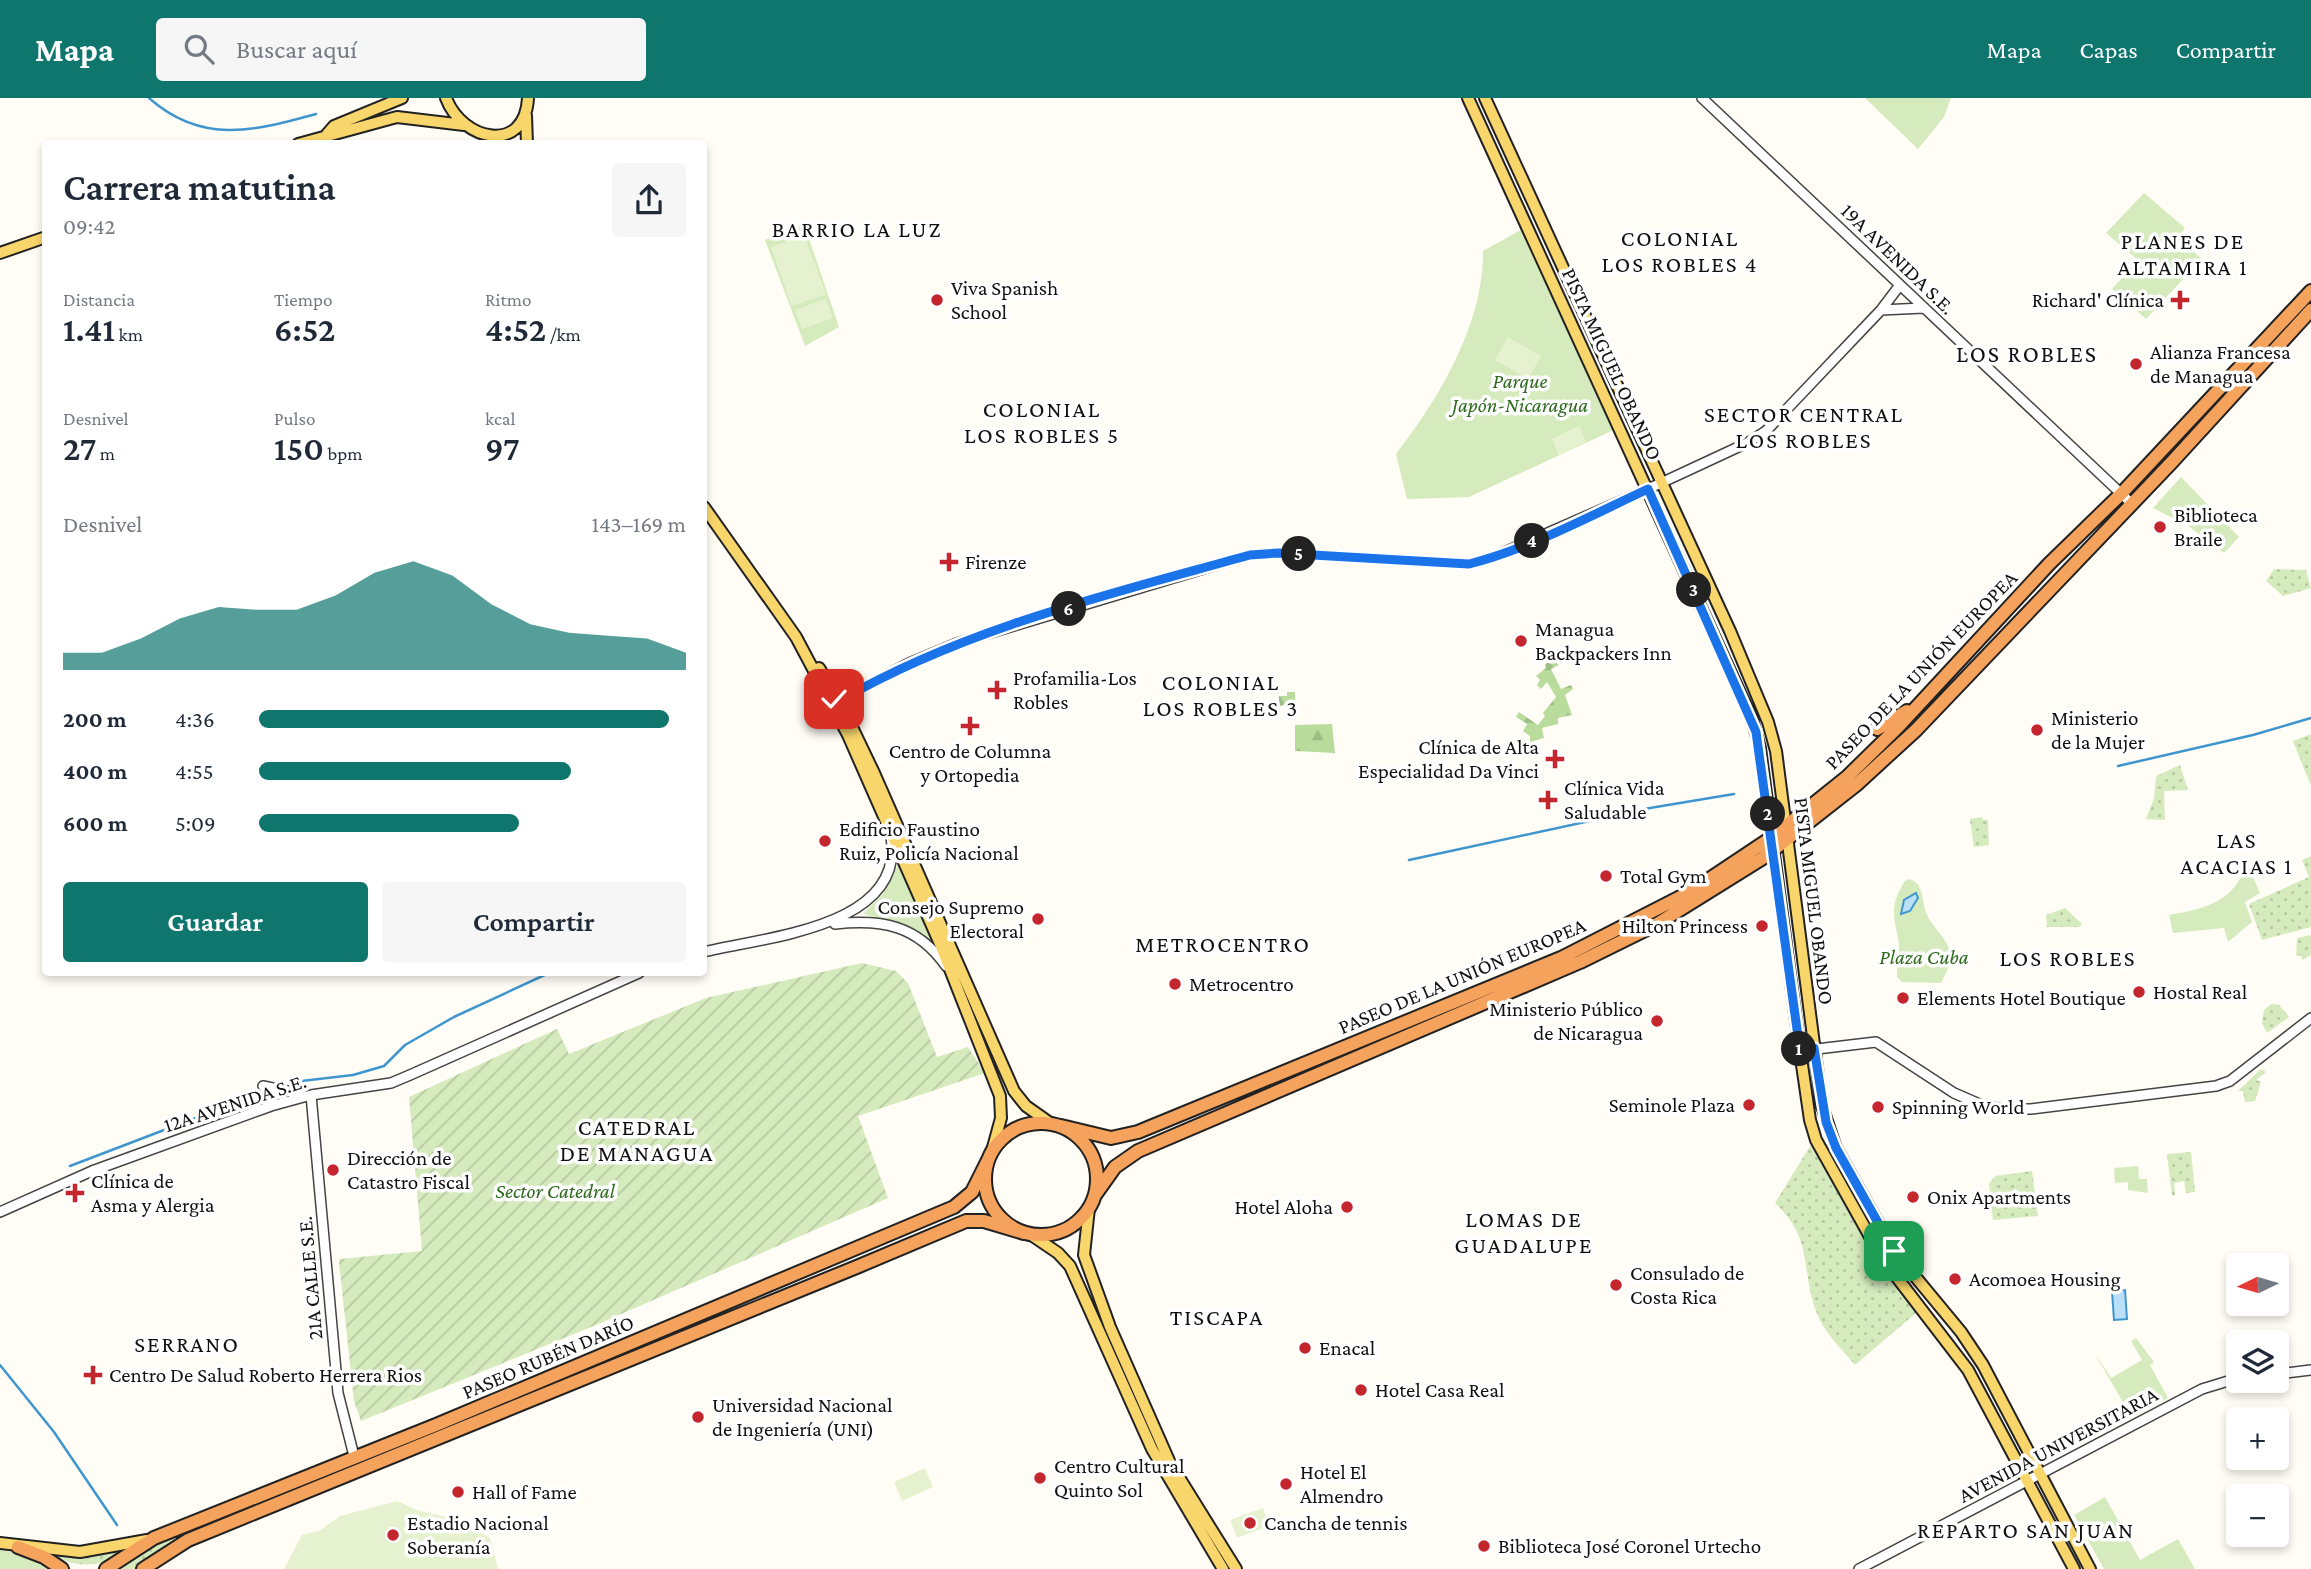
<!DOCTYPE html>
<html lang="es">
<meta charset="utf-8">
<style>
:root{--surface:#fff;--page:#f6f6f7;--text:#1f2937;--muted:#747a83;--accent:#0f766e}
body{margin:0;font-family:"Crimson Pro",serif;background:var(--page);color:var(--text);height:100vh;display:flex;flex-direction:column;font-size:26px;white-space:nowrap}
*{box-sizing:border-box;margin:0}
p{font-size:23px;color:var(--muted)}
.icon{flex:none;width:38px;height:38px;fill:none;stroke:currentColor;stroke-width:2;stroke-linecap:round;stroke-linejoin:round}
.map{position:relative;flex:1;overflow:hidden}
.panel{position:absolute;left:42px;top:42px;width:665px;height:836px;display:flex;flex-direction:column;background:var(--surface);border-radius:7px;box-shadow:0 4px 10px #0003}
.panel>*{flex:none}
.needle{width:46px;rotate:265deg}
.controls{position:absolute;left:2226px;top:1155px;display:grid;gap:14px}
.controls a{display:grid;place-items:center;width:63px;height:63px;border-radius:7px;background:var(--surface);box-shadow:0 4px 10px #0003;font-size:35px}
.pin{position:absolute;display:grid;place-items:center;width:60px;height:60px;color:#fff;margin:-30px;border-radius:14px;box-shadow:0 4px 10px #0006}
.km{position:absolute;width:35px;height:35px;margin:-18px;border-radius:50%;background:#222;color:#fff;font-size:19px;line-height:35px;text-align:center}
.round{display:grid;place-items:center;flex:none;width:74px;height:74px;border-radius:7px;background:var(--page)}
.summary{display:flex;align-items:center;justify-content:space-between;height:119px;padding:0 21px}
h1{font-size:38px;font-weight:600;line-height:52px}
.figures{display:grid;grid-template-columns:repeat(3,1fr);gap:10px;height:119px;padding:7px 21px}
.figures div{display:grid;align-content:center}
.figures b{font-size:35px;font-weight:600}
.figures small{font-size:19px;font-weight:400}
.figures p{font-size:19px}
.chart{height:196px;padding:14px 21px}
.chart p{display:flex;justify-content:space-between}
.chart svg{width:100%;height:126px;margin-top:7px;fill:var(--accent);opacity:.7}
.cta{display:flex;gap:14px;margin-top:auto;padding:14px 21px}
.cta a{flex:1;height:80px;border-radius:7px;background:var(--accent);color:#fff;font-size:28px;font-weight:600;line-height:80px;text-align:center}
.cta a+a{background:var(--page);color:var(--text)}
ul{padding:0 21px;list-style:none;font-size:23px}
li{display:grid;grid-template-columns:112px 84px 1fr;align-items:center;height:52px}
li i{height:18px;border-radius:9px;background:var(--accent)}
header{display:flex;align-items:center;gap:42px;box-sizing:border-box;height:98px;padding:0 35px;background:var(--accent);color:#fff}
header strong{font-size:33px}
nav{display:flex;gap:38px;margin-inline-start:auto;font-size:24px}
.search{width:490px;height:63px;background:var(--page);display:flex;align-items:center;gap:18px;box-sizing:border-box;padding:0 24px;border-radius:7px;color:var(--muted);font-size:26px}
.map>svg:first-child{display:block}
</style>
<header>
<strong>Mapa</strong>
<div class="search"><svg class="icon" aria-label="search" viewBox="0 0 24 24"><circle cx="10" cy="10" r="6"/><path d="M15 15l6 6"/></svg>Buscar aquí</div>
<nav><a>Mapa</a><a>Capas</a><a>Compartir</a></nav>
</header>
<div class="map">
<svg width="2311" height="1471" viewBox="0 0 2311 1471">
<defs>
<pattern id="grass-dots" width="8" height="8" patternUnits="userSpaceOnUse" patternTransform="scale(1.75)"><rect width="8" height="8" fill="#d5ebbd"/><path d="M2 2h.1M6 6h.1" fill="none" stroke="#b6c8a1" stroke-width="1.8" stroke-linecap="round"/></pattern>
<pattern id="forest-firs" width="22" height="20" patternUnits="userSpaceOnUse" patternTransform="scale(1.75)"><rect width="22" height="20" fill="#b9dc9c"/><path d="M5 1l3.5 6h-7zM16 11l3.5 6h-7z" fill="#9ebc85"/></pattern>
<pattern id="garden-furrows" width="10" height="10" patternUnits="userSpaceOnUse" patternTransform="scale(1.75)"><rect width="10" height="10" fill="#d5ebbd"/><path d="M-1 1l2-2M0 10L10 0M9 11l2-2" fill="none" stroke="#b6c8a1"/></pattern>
</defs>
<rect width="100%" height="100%" fill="#fffdf5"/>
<path fill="url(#grass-dots)" d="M 2274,471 L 2306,472 L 2311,490 L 2283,498 L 2266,483 Z
M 2311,636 L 2311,688 L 2293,643 Z
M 2180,667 L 2188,692 L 2164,693 L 2165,722 L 2146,721 L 2154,700 L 2156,678 Z
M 1982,719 L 1983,722 L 1988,722 L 1989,747 L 1974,749 L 1970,721 Z
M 2311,758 L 2311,829 L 2262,842 L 2249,806 L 2309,779 L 2302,762 Z
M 2065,810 L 2082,826 L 2080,829 L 2047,829 L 2046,817 Z
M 2311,837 L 2311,857 L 2302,862 L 2301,857 L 2296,858 L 2297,840 Z
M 2271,906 L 2279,907 L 2289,919 L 2267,935 L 2262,925 L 2264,912 Z
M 2261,971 L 2266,974 L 2256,982 L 2261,984 L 2255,1003 L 2245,1004 L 2243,993 L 2238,993 Z
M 1812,1045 L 1878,1164 L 1916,1215 L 1855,1267 C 1843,1252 1827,1238 1819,1220 C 1799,1176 1816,1143 1775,1105 Z
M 2191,1054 L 2195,1094 L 2186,1095 L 2184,1083 L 2174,1085 L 2175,1097 L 2172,1098 L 2167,1056 Z
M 2032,1073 L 2038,1118 L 1993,1122 L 1989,1086 L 1995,1078 Z
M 214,1422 L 218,1424 L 138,1471 L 112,1471 L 137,1454 Z
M 129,1451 C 97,1471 80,1471 46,1455 L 90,1457 Z"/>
<path fill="url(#forest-firs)" d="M 1553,562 L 1559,567 L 1551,571 L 1561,591 L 1571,587 L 1573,591 L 1565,597 L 1572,617 L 1558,620 L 1558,626 L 1542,630 L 1544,640 L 1530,644 L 1530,638 L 1523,633 L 1527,626 L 1516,619 L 1519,614 L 1538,627 L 1545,618 L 1543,615 L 1556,599 L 1547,584 L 1541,591 L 1537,587 L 1540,582 L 1536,578 L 1546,570 L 1545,566 Z
M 1287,594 L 1295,594 L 1295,610 L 1287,610 L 1287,605 L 1279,609 L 1279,598 L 1287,598 Z
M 1332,626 L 1335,655 L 1295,653 L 1295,627 Z"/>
<path fill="#d5ebbd" d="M 1865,0 L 1951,0 L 1944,19 L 1918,51 Z
M 2144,95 L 2185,130 L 2178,140 L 2202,161 L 2146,221 L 2112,191 L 2138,162 L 2106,135 Z
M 804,126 L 839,229 L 805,248 L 765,142 Z
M 1526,129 L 1618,330 L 1469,399 L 1407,401 L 1396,356 C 1439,301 1484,225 1483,153 Z
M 2181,379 L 2239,439 L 2224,455 L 2187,427 L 2153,410 Z
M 900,762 L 935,846 L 906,827 L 863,816 L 883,796 Z
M 2252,777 L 2260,795 L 2245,804 L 2252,824 L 2228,844 L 2224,830 L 2173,835 L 2169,817 C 2198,812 2227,806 2241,779 Z
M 1909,781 C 1925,785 1921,804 1927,817 C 1932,829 1948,841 1950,854 C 1952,865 1946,875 1941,885 L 1902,884 L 1897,879 C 1896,866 1901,853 1898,840 C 1893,815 1890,807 1905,783 Z
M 2138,1068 L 2139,1081 L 2147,1081 L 2148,1095 L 2128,1092 L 2128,1084 L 2115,1085 L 2114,1070 Z
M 2136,1240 L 2154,1264 L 2150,1267 L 2168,1300 L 2132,1320 L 2094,1254 L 2111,1280 L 2142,1262 L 2131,1243 Z
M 2105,1399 L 2140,1462 L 2178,1441 L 2195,1471 L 2104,1471 L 2074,1417 Z
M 0,1450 L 29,1457 L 56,1471 L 0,1471 Z"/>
<path fill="url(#garden-furrows)" d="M 862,865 L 896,873 L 908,885 L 937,959 L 968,949 L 985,975 L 858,1018 L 888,1100 L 596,1227 L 361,1323 L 354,1303 L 339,1164 L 340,1161 L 422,1153 L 409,999 L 557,931 L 569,956 L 706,900 Z"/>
<path fill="#e6f2cf" d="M 804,137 L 826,196 L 792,208 L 771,149 Z
M 826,201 L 833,220 L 802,231 L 795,212 Z
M 1508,239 L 1541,258 L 1528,281 L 1495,262 Z
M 1579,328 L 1586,344 L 1559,357 L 1552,341 Z
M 925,1370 L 933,1389 L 902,1403 L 894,1384 Z
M 397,1403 L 419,1413 L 456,1421 L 490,1440 L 498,1471 L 284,1471 L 302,1437 L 319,1433 L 340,1418 Z
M 1263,1410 L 1269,1428 L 1237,1440 L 1230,1422 Z"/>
<path fill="#b9e0f7" stroke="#3f96cf" stroke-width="2" d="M 1916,795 L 1918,800 L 1910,813 L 1901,816 L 1904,802 Z
M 2125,1192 L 2127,1221 L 2114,1222 L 2112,1193 Z"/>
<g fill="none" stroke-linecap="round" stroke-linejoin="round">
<path stroke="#3f96cf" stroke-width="2.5" d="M 149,0 C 202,47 254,33 316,16
M 2118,668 L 2253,637 L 2311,620
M 1409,762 L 1650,710 L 1734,696
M 293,984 L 353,977 L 384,968 L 405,947 L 454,919 L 549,875
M 70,1068 L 253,998
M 0,1267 L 54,1334 L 117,1427"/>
<g stroke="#444" stroke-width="12">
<path id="minor" d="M 1702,0 L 2131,405
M 1881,212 L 1923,210
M 839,602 L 909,565 L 957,545 L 1250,457 L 1278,455 L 1469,466 L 1493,459 L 1648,391 L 1747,345 L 1766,333 L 1881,212 L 1900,187
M 835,826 C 882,821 917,827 946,868
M 704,854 C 763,839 906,830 891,739
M 1800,953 L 1876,944 L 1954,995 L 1984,1008 L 2005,1011 L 2031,1011 L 2216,988 L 2230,983 L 2311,920
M 263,988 L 302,996
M 311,997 L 338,1295 L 354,1358
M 0,1114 L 92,1073 L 271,1008 L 311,997 L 391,985 L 410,977 L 639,875
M 2277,1276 L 2311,1272
M 1859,1471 L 2202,1291 L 2238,1280"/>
</g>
<g stroke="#222" stroke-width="14">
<path id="major" d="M 446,0 C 462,43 525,57 528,0
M 1468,0 L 1752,621 L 1760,650 L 1800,953 L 1810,1022 L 1816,1042 L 1882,1160 L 1968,1272 L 2074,1471
M 1485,0 L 1730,533 L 1768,624 L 1776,653 L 1822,1008 L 1836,1050 L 1894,1153 L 1961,1234 L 1983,1267 L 2090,1471
M 526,17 L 527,46
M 327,36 L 334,28 L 402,0
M 298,46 L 397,19 L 464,27
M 0,155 L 46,139
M 704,409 L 796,539 L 848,637 L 940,846 L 1000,998 L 1001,1020 L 992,1053
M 819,570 L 839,602 L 874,675 L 1014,993 L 1026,1008 L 1050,1025
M 1089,1110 L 1084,1157 L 1110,1229 L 1170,1365 L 1236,1471
M 1030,1136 L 1058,1155 L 1070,1168 L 1152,1351 L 1223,1471
M 0,1445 L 80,1454 L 147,1442"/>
</g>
<g stroke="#222" stroke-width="16">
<path id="highway" d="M 1877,631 L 1907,613
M985 1081a56 56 0 1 1 112 0a56 56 0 1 1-112 0Z
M 1061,1028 L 1111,1040 L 1138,1034 L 1561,860 L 1690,794 L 1771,740 L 1847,679 L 1899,628 L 2049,466 L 2121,396 L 2311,193
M 1095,1097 L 1115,1069 L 1138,1053 L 1580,864 L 1657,826 L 1763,760 L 1856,687 L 1916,632 L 2171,365 L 2311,212
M 18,1449 L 44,1459 L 62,1471
M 106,1471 L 154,1440 L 436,1327 L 954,1109 L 972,1094 L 988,1062
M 143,1471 L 188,1442 L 859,1168 L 966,1123 L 984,1123 L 1024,1135"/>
</g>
<use href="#minor" stroke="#fff" stroke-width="9"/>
<use href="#major" stroke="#f9d66b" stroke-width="10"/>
<use href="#highway" stroke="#f5a25d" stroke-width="12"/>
</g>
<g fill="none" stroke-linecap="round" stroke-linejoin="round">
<g stroke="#fff" stroke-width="14">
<path id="route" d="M 834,601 L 839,603 C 965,530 1110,496 1250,457 L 1278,455 L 1469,466 C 1531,450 1590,418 1648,391 L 1756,634 L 1800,953 L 1814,950 L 1826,1024 L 1836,1050 L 1894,1153"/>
</g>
<use href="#route" stroke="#1a73e8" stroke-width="9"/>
</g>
<g fill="#c4262e" stroke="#fff" stroke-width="2.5">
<circle cx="937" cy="202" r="7"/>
<path d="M2176.5 191.5h7v7h7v7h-7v7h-7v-7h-7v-7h7z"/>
<circle cx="2136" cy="266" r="7"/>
<circle cx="2160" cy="429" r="7"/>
<path d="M945.5 453.5h7v7h7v7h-7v7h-7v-7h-7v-7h7z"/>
<circle cx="1521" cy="543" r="7"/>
<path d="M993.5 581.5h7v7h7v7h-7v7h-7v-7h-7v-7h7z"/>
<path d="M966.5 617.5h7v7h7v7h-7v7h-7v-7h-7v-7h7z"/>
<circle cx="2037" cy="632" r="7"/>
<path d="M1551.5 650.5h7v7h7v7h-7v7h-7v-7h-7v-7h7z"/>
<path d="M1544.5 691.5h7v7h7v7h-7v7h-7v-7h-7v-7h7z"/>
<circle cx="825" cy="743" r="7"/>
<circle cx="1606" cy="778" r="7"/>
<circle cx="1038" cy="821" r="7"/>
<circle cx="1762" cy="828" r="7"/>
<circle cx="1175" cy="886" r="7"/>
<circle cx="2139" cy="894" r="7"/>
<circle cx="1903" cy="900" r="7"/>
<circle cx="1657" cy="923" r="7"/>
<circle cx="1749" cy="1007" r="7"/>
<circle cx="1878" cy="1009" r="7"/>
<circle cx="333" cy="1072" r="7"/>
<path d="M71.5 1084.5h7v7h7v7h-7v7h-7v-7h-7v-7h7z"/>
<circle cx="1913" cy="1099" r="7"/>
<circle cx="1347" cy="1109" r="7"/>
<circle cx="1955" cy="1181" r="7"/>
<circle cx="1616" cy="1187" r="7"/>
<circle cx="1305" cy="1250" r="7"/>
<path d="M89.5 1266.5h7v7h7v7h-7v7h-7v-7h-7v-7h7z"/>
<circle cx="1361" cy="1292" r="7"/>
<circle cx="698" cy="1319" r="7"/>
<circle cx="1040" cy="1380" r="7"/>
<circle cx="1286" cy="1386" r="7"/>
<circle cx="458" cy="1394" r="7"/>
<circle cx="1250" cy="1425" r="7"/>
<circle cx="393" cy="1437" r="7"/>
<circle cx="1484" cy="1448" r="7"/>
</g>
<g text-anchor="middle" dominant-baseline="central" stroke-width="7" stroke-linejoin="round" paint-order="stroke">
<g font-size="21" fill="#111" stroke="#fff">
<text transform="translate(1898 161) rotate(44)">19A AVENIDA S.E.</text>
<text transform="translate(1612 266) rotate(65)">PISTA MIGUEL OBANDO</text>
<text transform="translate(1921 572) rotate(-46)">PASEO DE LA UNIÓN EUROPEA</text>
<text transform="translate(1814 803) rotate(83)">PISTA MIGUEL OBANDO</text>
<text transform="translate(1462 878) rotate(-23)">PASEO DE LA UNIÓN EUROPEA</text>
<text transform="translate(235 1005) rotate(-18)">12A AVENIDA S.E.</text>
<text transform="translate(310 1180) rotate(-95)">21A CALLE S.E.</text>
<text transform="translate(548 1259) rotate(-23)">PASEO RUBÉN DARÍO</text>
<text transform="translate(2058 1347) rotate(-28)">AVENIDA UNIVERSITARIA</text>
</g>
<g font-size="21" fill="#111" stroke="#fff" text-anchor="start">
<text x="951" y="190">Viva Spanish<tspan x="951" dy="24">School</tspan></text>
<text x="2164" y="202" text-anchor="end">Richard' Clínica</text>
<text x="2150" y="254">Alianza Francesa<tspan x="2150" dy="24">de Managua</tspan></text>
<text x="2174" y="417">Biblioteca<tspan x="2174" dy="24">Braile</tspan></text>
<text x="965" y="464">Firenze</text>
<text x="1535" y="531">Managua<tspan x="1535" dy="24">Backpackers Inn</tspan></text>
<text x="1013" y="580">Profamilia-Los<tspan x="1013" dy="24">Robles</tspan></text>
<text x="2051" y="620">Ministerio<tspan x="2051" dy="24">de la Mujer</tspan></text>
<text x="1539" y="649" text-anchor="end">Clínica de Alta<tspan x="1539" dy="24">Especialidad Da Vinci</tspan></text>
<text x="970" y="653" text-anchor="middle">Centro de Columna<tspan x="970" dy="24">y Ortopedia</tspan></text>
<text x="1564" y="690">Clínica Vida<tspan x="1564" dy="24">Saludable</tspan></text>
<text x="839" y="731">Edificio Faustino<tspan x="839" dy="24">Ruiz, Policía Nacional</tspan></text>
<text x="1620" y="778">Total Gym</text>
<text x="1024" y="809" text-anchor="end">Consejo Supremo<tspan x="1024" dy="24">Electoral</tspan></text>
<text x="1748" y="828" text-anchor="end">Hilton Princess</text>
<text x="1189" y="886">Metrocentro</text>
<text x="2153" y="894">Hostal Real</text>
<text x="1917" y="900">Elements Hotel Boutique</text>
<text x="1643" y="911" text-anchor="end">Ministerio Público<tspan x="1643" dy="24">de Nicaragua</tspan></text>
<text x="1735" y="1007" text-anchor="end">Seminole Plaza</text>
<text x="1892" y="1009">Spinning World</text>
<text x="347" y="1060">Dirección de<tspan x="347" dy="24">Catastro Fiscal</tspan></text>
<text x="91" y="1083">Clínica de<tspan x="91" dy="24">Asma y Alergia</tspan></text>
<text x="1927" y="1099">Onix Apartments</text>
<text x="1333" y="1109" text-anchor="end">Hotel Aloha</text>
<text x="1630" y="1175">Consulado de<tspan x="1630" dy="24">Costa Rica</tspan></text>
<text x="1969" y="1181">Acomoea Housing</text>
<text x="1319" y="1250">Enacal</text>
<text x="109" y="1277">Centro De Salud Roberto Herrera Rios</text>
<text x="1375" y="1292">Hotel Casa Real</text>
<text x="712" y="1307">Universidad Nacional<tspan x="712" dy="24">de Ingeniería (UNI)</tspan></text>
<text x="1054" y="1368">Centro Cultural<tspan x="1054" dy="24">Quinto Sol</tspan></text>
<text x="1300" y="1374">Hotel El<tspan x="1300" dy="24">Almendro</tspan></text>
<text x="472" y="1394">Hall of Fame</text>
<text x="407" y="1425">Estadio Nacional<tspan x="407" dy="24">Soberanía</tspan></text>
<text x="1264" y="1425">Cancha de tennis</text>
<text x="1498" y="1448">Biblioteca José Coronel Urtecho</text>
</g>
<g font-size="21" font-style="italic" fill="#2f6b1f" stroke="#fff">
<text x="1520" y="283">Parque<tspan x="1520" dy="24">Japón-Nicaragua</tspan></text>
<text x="1924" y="859">Plaza Cuba</text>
<text x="555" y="1093">Sector Catedral</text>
</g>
<g font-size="23" letter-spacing="2" fill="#111" stroke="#fff">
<text x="857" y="131">BARRIO LA LUZ</text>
<text x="1680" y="140">COLONIAL<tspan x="1680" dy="26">LOS ROBLES 4</tspan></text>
<text x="2183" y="143">PLANES DE<tspan x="2183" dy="26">ALTAMIRA 1</tspan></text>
<text x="1042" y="311">COLONIAL<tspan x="1042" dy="26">LOS ROBLES 5</tspan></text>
<text x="1804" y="316">SECTOR CENTRAL<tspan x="1804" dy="26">LOS ROBLES</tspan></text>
<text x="1221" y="584">COLONIAL<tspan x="1221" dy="26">LOS ROBLES 3</tspan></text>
<text x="2237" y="742">LAS<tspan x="2237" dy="26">ACACIAS 1</tspan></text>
<text x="1223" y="846">METROCENTRO</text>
<text x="2068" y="860">LOS ROBLES</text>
<text x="637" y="1029">CATEDRAL<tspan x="637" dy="26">DE MANAGUA</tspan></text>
<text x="1524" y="1121">LOMAS DE<tspan x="1524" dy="26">GUADALUPE</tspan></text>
<text x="1217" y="1219">TISCAPA</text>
<text x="187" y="1246">SERRANO</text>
<text x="2026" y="1432">REPARTO SAN JUAN</text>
</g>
<g font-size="24" letter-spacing="2" fill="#111" stroke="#fff">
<text x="2027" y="255">LOS ROBLES</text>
</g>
</g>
</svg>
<div class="controls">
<a><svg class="needle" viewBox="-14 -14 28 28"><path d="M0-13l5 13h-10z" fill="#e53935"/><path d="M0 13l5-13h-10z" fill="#747a83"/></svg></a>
<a><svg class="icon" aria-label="layers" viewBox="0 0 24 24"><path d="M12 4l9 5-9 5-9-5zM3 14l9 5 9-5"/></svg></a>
<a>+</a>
<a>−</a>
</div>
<div class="pin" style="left:1894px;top:1153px;background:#1e9e55"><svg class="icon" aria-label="arrive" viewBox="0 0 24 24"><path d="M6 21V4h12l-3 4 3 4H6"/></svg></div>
<div class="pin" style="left:834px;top:601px;background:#d93025"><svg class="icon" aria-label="check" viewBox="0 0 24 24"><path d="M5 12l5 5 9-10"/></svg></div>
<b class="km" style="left:1799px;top:951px">1</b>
<b class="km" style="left:1768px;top:716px">2</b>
<b class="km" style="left:1694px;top:492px">3</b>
<b class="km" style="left:1532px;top:443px">4</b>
<b class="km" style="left:1299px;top:456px">5</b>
<b class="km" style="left:1069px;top:511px">6</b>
<section class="panel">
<div class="summary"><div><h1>Carrera matutina</h1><p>09:42</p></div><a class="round"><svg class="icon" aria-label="share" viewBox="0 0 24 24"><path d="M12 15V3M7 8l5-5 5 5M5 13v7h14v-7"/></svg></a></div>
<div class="figures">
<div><p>Distancia</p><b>1.41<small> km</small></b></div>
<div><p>Tiempo</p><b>6:52</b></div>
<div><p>Ritmo</p><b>4:52<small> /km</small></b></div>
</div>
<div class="figures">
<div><p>Desnivel</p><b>27<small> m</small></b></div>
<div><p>Pulso</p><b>150<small> bpm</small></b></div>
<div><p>kcal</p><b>97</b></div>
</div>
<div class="chart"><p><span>Desnivel</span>143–169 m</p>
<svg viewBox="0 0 160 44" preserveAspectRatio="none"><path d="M0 44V38L10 38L20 33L30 26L40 22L50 23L60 23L70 18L80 10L90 6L100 11L110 21L120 28L130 31L140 32L150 33L160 38V44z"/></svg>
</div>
<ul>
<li><b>200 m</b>4:36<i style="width:96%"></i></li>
<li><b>400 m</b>4:55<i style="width:73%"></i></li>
<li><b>600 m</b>5:09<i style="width:61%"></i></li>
</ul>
<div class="cta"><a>Guardar</a><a>Compartir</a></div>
</section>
</div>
